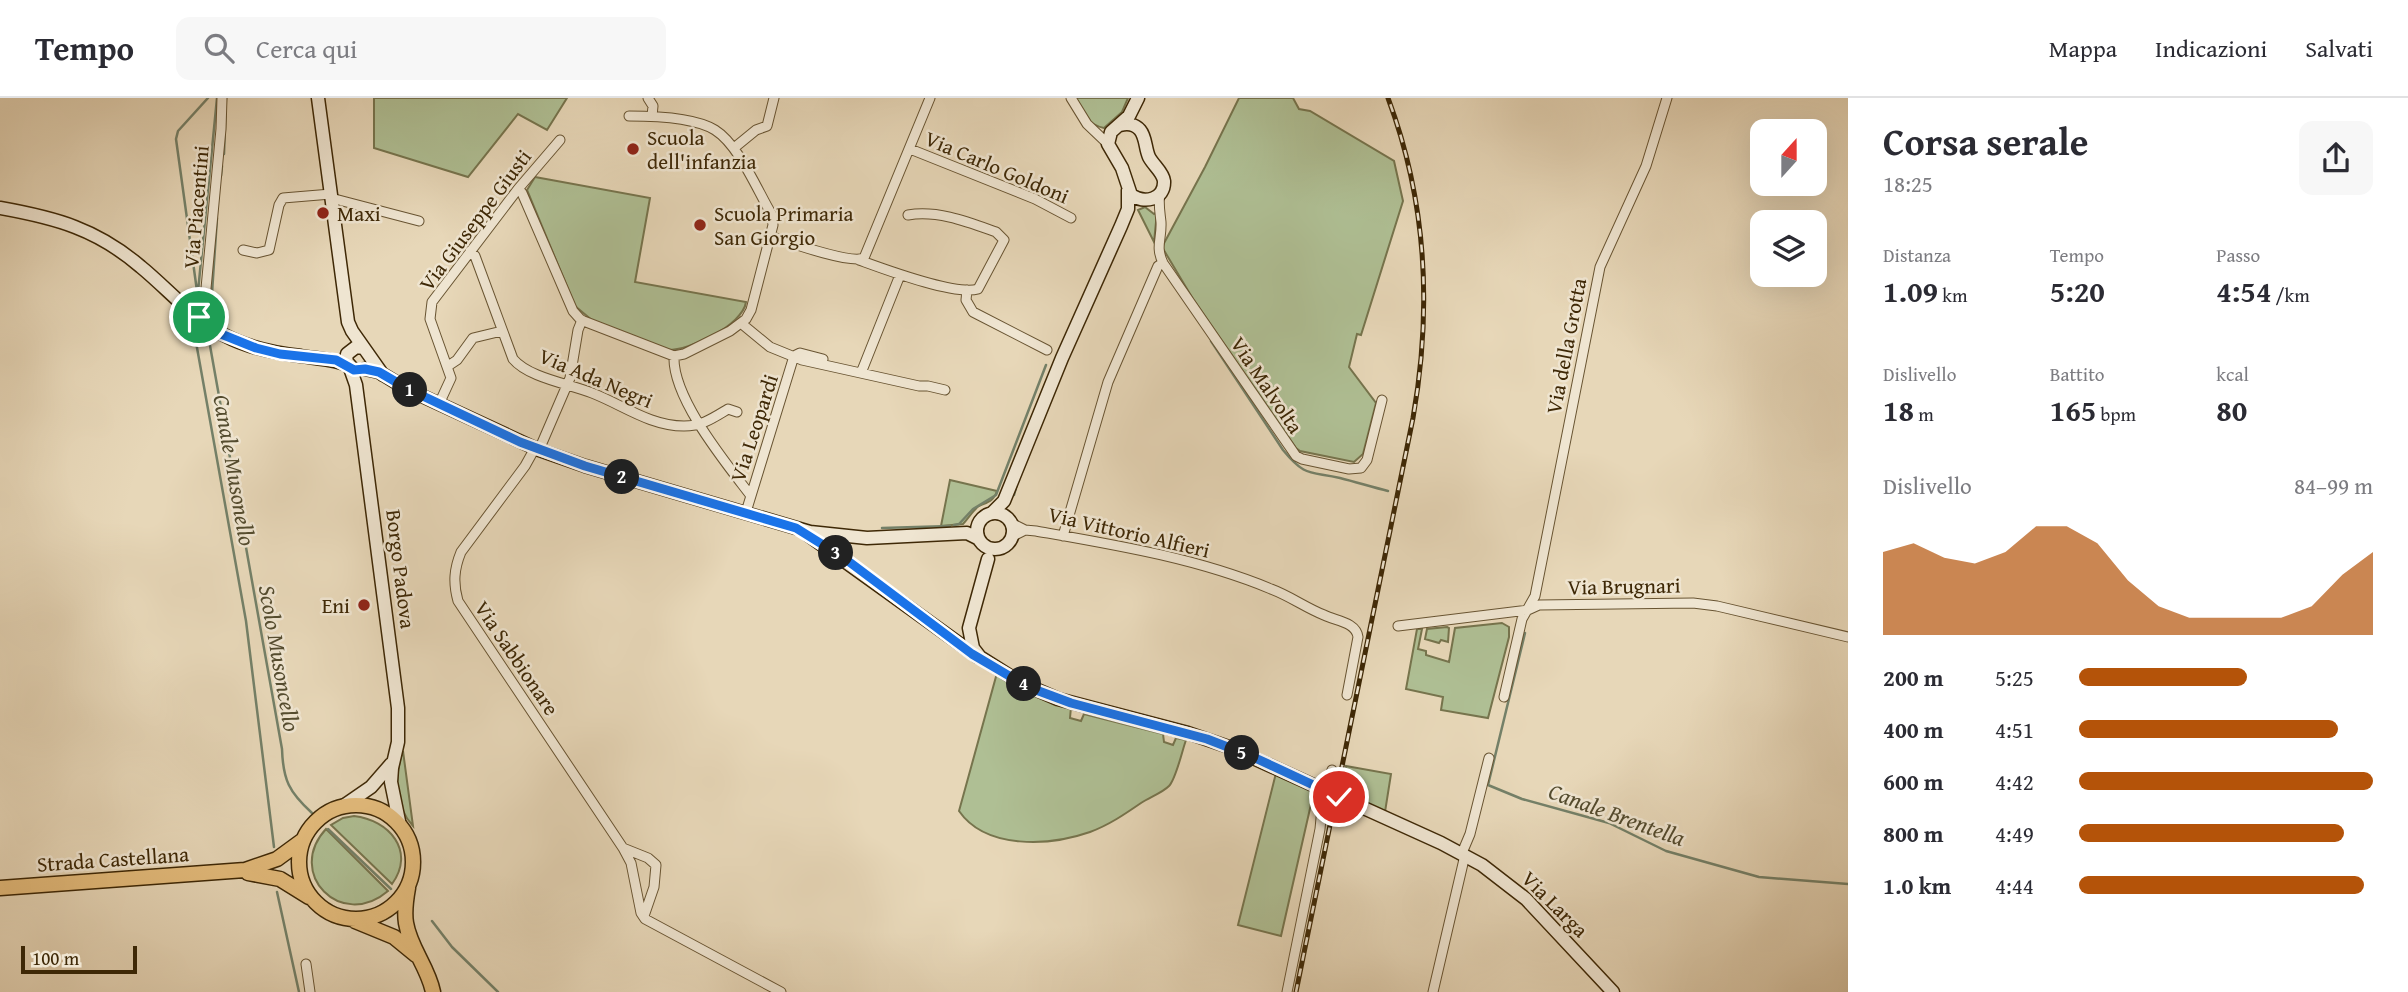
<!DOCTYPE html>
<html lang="it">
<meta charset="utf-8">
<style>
:root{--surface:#fff;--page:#f7f7f7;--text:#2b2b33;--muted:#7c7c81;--line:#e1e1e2;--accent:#b45309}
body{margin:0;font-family:"Gentium Book Plus",serif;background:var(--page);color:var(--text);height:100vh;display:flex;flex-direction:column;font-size:26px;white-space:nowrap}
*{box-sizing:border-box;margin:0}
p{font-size:23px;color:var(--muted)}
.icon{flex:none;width:38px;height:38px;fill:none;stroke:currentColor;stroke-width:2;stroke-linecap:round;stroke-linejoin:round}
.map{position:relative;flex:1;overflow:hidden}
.drawer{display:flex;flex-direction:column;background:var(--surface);width:560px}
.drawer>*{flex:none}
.needle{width:46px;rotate:21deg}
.tools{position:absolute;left:1750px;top:21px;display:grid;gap:14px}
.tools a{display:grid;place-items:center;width:77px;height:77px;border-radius:14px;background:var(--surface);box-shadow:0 7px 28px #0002;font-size:35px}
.scale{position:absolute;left:21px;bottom:18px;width:116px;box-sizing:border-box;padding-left:7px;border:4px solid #3e2806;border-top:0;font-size:19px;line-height:24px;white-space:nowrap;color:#3e2806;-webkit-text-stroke:5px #efe5d1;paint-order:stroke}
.pin{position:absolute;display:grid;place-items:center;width:60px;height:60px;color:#fff;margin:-30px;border:4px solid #fff;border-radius:50%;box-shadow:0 2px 7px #0007}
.km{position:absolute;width:35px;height:35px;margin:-18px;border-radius:50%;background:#222;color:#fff;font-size:19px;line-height:35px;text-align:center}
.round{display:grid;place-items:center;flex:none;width:74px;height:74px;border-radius:14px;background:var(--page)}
.summary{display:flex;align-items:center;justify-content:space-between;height:119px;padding:0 35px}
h1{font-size:38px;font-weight:700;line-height:52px}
.metrics{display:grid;grid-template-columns:repeat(3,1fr);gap:10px;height:119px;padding:7px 35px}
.metrics div{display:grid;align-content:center}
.metrics b{font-size:30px;font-weight:700}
.metrics small{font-size:19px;font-weight:400}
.metrics p{font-size:19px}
.chart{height:196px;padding:14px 35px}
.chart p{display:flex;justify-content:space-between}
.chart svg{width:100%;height:126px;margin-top:7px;fill:var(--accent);opacity:.7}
ul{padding:0 35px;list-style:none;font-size:23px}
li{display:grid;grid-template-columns:112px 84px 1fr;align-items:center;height:52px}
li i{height:18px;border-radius:9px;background:var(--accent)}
header{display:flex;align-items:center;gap:42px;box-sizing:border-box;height:98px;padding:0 35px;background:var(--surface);border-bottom:2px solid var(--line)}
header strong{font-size:33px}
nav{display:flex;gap:38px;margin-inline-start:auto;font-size:24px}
.search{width:490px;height:63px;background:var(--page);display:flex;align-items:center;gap:18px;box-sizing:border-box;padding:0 24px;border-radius:14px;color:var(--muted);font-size:26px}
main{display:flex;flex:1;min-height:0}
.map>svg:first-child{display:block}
</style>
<header>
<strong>Tempo</strong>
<div class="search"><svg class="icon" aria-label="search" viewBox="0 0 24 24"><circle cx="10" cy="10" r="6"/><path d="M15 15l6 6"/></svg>Cerca qui</div>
<nav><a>Mappa</a><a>Indicazioni</a><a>Salvati</a></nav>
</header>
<main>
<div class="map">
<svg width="1848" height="894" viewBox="0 0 1848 894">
<rect width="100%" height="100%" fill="#e7d7b8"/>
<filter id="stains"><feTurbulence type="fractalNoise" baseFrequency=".00286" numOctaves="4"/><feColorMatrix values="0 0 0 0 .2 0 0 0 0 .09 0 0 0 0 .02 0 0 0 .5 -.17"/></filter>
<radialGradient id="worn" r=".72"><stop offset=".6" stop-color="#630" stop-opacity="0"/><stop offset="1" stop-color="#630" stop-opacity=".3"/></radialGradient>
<path fill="#afbf94" stroke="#76744d" stroke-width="2" d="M 374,0 L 567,0 L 547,32 L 518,16 L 468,79 L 374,50 Z
M 1075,0 L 1128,0 L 1122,14 L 1104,30 C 1086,26 1082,15 1075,0 Z
M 1239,0 L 1293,0 L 1299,11 L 1310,13 L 1394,63 L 1403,103 L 1361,237 L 1357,236 L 1349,269 L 1376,305 L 1363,356 L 1354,364 L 1300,353 L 1296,350 L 1193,201 L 1162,149 L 1205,69 Z
M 535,79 L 650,100 L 635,184 L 746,204 C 743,227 689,253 667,252 L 593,223 L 575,208 L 527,92 Z
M 1145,109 L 1154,116 L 1157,114 L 1154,144 L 1138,112 Z
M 950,382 L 997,393 C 993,404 988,404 979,408 C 973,412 968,421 963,426 L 941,428 Z
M 1502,525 L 1509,529 L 1509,539 L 1488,620 L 1441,612 L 1443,599 L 1406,591 L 1417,531 L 1422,531 L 1418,551 L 1426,553 L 1426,557 L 1449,564 L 1455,530 Z
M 1447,529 L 1449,530 L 1448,544 L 1441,542 L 1439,545 L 1425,541 L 1427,531 Z
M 997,575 L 1071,609 L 1070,620 L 1081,623 L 1084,616 L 1163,636 L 1164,644 L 1173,647 L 1176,640 L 1186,642 C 1182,653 1176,681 1169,688 C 1162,695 1150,699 1141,705 C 1125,716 1109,727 1090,734 C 1050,748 986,752 959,713 Z
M 403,653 L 413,728 C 394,707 394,678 403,653 Z
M 1346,668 L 1391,676 L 1385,714 L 1343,694 L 1344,688 L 1341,686 Z
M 1276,675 L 1314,693 L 1281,838 L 1238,827 Z
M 354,718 C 389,722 416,753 392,786 L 331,727 L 343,720 Z
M 326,731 L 388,793 C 341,833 285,775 326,731 Z"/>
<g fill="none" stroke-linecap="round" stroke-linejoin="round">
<path stroke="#748068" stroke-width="2.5" d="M 224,56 L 226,0
M 221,78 L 222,68
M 197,193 L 176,41 L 178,33 L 208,0
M 196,214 L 217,0
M 195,224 L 194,233 L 246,523 L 274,749
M 210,225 L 217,120
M 209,235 L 209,242 L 282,651 C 283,682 289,694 312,715
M 1211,243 L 1283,352 C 1306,380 1310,373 1340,380 C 1356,384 1372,389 1388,393
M 1014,397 L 1017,386
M 954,427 L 959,426 L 973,411 L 996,397 L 1046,267
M 882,430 L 950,428
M 1525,535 L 1488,687 L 1522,701 L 1609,725 L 1666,753 L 1759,779 L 1848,786
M 328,731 L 391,791
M 277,794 L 299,894
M 432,823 L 452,849 L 498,894"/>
<g stroke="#685432" stroke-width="11">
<path id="street" d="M 648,0 L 653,8 L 652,18
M 1071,0 L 1087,26 L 1108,46
M 734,50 L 756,32 L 767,28 L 774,0
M 910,51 L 1035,101 L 1071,120
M 518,91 L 522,95 L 573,213 L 581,222 L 674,258 L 684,256 L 730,233 L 746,221 L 751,212 L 773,127 L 772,117 C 757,92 739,47 715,32 C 694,19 653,18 629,18
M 1160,95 C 1158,105 1160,114 1161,124 C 1162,141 1155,148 1163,165 L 1296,358 L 1302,361 L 1349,371 L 1361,370 L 1367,362 L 1382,302
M 331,100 L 419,123
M 770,138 C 788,144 850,166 864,160 L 930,0
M 243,152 L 257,155 L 269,152 L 279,107 L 283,100 L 331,96
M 470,153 L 475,158 L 513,261 C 529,280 570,286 592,295 C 623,307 650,328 684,328 C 702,328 713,320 728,311 L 737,314
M 859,162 C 884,171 955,198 978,191 L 1004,142 L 996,134 C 968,124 938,112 908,117
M 967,192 L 966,202 L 973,214 L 1047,252
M 203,222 L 221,31 L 222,0
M 742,226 L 770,249 L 802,262 L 919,288 L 928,288 L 945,292
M 674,258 C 672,300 726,365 751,398
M 794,258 L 800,255 L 823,261
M 448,268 L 457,262 L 473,240 L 502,233
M 861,275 L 900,177
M 439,306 L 451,280 L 430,221 L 432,204 L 518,91 L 560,42
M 535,350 L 525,368 L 461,454 C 454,471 453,485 458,503 L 623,750 L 631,765 L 641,815 L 645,821 L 781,894
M 539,352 L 570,280 L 578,232 L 582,222
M 746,414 L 794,258
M 1011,425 L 1025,432 L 1036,433 C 1116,447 1196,460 1271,491 C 1290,498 1306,510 1324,517 C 1336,523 1356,524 1358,539 L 1347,597
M 1063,438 L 1108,284 L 1158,168 L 1163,165
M 1011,439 L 1025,432
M 1398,528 L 1528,512 L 1539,507 L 1693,505 L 1717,508 L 1848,539
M 1504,599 L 1522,521 L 1535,498 L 1600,169 L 1646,68 L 1667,0
M 623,750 L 648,760 L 656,767 L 654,789 L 644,818
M 1462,755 L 1470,736 L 1489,660
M 306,866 L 310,894
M 1287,894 L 1320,731 L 1323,699 L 1332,672
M 1433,894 L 1465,757"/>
</g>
<g stroke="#3e2806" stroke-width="15">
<path id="secondary" d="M 318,0 L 348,224 L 352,233 L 383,277
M 1120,27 C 1127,25 1135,26 1140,32 C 1146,39 1145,50 1149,59 C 1153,67 1163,74 1164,83 C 1165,102 1144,106 1131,97 L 1122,70 L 1108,46 L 1111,34 L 1129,18 L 1138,0
M 0,110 C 56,120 97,131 141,169 C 168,191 193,221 224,237 C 248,250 274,255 301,258 C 317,261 333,261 348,267
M 350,270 L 356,287 L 398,610 L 398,644 L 392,670 L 391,684 L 400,728
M 353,271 L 346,263 L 347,256 L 356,249 L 364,250
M 365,271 L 379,274 L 407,291 L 539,352 L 585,368 L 810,434 L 867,440 L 967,435 L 979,441
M 992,415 L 1004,403 L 1062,260 L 1121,128 L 1128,111 L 1128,92
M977 433a18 18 0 1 1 36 0a18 18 0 1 1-36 0Z
M 808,437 L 978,559
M 988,461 L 969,530 L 973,550 L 980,559 L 1021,585 L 1058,601 L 1188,635 L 1229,649 L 1441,745 L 1482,767 L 1526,801 L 1613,894
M 342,709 L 371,689 L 391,666"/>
</g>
<g stroke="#3e2806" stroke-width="17">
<path id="primary" d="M299 764a57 57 0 1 1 114 0a57 57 0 1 1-114 0Z
M 248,775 L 280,781 L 309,799
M 0,790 L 245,772 L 277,761 L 303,742
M 408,790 C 406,801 404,813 406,825 C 410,850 428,869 433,894
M 355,823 L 394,839 L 416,857"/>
</g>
<use href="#street" stroke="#efe5d1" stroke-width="9"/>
<use href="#secondary" stroke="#efe5d1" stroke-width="12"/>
<use href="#primary" stroke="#e4bc7c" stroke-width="14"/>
<g stroke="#3e2806" stroke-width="5">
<path id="rail" d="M 1296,894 L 1413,320 C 1432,212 1427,104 1388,0"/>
</g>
<use href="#rail" stroke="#efe5d1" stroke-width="2.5" stroke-dasharray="8" stroke-linecap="butt"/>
</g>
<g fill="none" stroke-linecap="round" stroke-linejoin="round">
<g stroke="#fff" stroke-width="14">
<path id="route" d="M 199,219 L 221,236 L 256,250 L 280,256 L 336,262 L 354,272 L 365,271 L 379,274 L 408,291 L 520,344 L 585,368 L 796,430 L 844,460 L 972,556 L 1028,589 L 1071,605 L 1207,641 L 1251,658 L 1339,699"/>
</g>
<use href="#route" stroke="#1a73e8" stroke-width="9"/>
</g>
<g fill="#8f2418" stroke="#efe5d1" stroke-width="2.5">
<circle cx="633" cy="51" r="7"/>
<circle cx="323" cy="115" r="7"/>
<circle cx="700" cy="127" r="7"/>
<circle cx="364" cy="507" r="7"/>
</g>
<g text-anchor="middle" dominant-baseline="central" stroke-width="5" stroke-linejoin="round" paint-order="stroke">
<g font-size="21" fill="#3e2806" stroke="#efe5d1" text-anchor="start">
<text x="647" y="39">Scuola<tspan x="647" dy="24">dell'infanzia</tspan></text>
<text x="337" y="115">Maxi</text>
<text x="714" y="115">Scuola Primaria<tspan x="714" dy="24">San Giorgio</tspan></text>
<text x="350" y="507" text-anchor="end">Eni</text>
</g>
<g font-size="21" fill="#3e2806" stroke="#efe5d1">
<text transform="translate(997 69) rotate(23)">Via Carlo Goldoni</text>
<text transform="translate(196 109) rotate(-85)">Via Piacentini</text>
<text transform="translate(475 122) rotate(-53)">Via Giuseppe Giusti</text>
<text transform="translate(1566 248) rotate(-79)">Via della Grotta</text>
<text transform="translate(596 280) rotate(23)">Via Ada Negri</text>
<text transform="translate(1267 287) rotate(56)">Via Malvolta</text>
<text transform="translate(754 330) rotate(-72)">Via Leopardi</text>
<text transform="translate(1129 434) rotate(13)">Via Vittorio Alfieri</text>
<text transform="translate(401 471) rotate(83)">Borgo Padova</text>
<text transform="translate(1624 488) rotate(-1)">Via Brugnari</text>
<text transform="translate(517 560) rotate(56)">Via Sabbionare</text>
<text transform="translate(113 761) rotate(-4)">Strada Castellana</text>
<text transform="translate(1555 806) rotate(45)">Via Larga</text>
</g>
<g font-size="23" font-style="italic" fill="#544c2f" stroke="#efe5d1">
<text transform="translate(235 372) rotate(80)">Canale Musonello</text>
<text transform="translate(280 560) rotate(80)">Scolo Musoncello</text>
<text transform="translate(1617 716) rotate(20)">Canale Brentella</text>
</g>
</g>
<rect width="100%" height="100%" filter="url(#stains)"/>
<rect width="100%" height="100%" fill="url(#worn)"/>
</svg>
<div class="tools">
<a><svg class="needle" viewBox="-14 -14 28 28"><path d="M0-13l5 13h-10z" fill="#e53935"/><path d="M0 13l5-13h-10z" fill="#7c7c81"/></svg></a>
<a><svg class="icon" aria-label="layers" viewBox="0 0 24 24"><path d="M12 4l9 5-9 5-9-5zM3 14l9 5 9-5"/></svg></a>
</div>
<div class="scale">100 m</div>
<div class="pin" style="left:199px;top:219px;background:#1e9e55"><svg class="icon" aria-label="arrive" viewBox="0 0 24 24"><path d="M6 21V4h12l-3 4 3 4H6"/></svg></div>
<div class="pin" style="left:1339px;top:699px;background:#d93025"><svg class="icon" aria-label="check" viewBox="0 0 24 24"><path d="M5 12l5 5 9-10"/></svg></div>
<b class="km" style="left:410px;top:292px">1</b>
<b class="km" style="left:622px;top:379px">2</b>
<b class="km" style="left:836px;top:455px">3</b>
<b class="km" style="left:1024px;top:586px">4</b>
<b class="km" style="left:1242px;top:655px">5</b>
</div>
<section class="drawer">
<div class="summary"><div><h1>Corsa serale</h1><p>18:25</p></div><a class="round"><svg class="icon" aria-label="share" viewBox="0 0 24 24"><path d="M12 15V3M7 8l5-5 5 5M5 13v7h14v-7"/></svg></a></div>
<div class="metrics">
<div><p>Distanza</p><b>1.09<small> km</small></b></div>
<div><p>Tempo</p><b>5:20</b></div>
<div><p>Passo</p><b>4:54<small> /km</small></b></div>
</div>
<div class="metrics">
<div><p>Dislivello</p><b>18<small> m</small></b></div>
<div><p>Battito</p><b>165<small> bpm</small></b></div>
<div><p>kcal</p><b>80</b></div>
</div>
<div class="chart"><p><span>Dislivello</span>84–99 m</p>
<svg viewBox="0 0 160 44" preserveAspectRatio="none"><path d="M0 44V15L10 12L20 17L30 19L40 15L50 6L60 6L70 12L80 25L90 34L100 38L110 38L120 38L130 38L140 34L150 23L160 15V44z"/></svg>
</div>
<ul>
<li><b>200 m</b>5:25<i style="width:57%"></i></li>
<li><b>400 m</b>4:51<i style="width:88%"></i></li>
<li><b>600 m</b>4:42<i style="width:100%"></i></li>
<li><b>800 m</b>4:49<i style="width:90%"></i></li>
<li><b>1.0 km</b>4:44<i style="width:97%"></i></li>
</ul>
</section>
</main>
